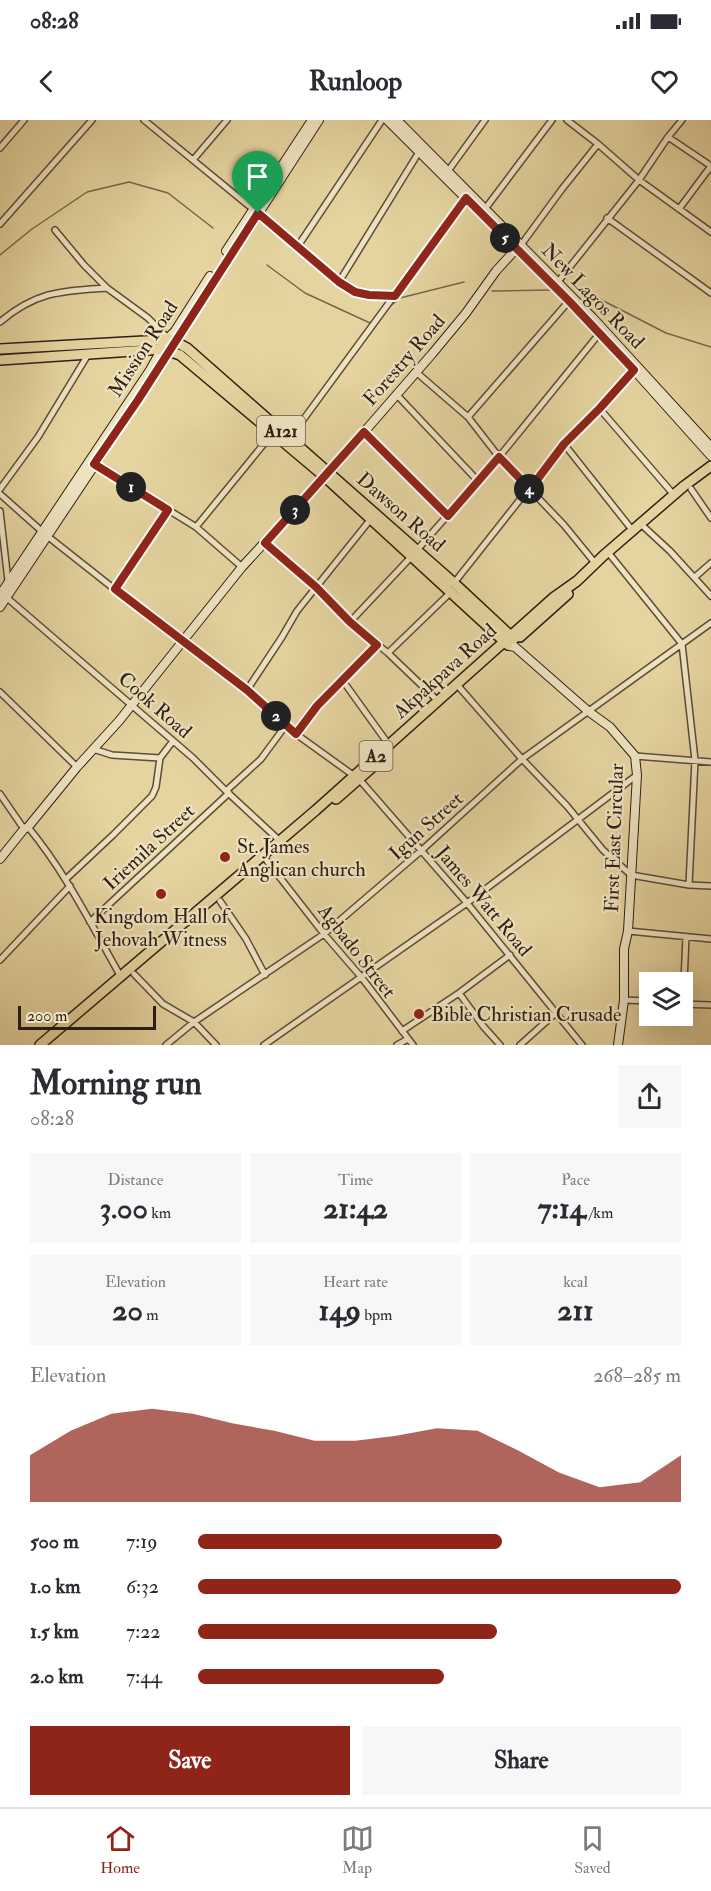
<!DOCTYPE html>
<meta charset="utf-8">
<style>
:root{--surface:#fff;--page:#f7f7f7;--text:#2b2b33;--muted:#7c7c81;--line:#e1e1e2;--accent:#8f2418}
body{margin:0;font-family:"IM FELL Double Pica",serif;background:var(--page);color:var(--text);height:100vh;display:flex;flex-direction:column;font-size:22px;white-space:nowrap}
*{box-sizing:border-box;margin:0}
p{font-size:20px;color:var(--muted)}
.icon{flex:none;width:33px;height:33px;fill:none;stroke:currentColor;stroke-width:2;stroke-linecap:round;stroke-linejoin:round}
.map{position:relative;height:925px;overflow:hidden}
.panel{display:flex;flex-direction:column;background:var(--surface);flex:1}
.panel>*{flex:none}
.tools{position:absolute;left:639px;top:852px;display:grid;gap:12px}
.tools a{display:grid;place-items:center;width:54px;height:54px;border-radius:0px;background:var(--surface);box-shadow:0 6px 24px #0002;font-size:30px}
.scale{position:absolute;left:18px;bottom:15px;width:138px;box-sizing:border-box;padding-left:6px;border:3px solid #2e1f13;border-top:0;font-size:16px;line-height:21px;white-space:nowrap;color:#2e1f13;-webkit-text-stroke:4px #eee3c1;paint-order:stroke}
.pin{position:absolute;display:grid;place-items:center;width:51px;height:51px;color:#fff;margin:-62px -26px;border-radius:50% 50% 50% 0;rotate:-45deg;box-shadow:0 0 6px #0007}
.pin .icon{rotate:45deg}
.km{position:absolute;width:30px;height:30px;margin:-15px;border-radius:50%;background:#222;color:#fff;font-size:16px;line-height:30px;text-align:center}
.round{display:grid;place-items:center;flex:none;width:63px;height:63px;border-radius:0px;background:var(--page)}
.summary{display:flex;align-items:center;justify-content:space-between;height:102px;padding:0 30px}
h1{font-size:33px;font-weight:700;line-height:45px}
.stats{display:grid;grid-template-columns:repeat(3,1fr);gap:9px;height:102px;padding:6px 30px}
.stats div{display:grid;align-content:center;border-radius:0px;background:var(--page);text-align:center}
.stats b{font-size:30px;font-weight:700}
.stats small{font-size:16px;font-weight:400}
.stats p{font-size:16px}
.chart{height:168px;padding:12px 30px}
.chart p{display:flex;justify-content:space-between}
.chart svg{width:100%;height:108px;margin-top:6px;fill:var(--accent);opacity:.7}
.primary-button{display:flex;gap:12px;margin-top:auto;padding:12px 30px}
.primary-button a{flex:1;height:69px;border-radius:0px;background:var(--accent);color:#fff;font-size:24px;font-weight:700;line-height:69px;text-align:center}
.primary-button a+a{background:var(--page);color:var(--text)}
ul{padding:0 30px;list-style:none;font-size:20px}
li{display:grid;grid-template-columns:96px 72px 1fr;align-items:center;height:45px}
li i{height:15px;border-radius:8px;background:var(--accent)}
.status{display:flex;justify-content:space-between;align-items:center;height:42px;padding:0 30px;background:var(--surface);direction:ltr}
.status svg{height:16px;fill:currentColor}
header{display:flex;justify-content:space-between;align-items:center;height:78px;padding:0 30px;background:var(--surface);font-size:27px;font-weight:700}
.dock{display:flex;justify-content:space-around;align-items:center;height:84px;border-top:2px solid var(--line);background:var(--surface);font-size:16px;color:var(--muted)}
.dock a{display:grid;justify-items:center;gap:3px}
.dock .selected{color:var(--accent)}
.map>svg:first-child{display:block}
</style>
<div class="status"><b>08:28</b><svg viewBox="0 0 49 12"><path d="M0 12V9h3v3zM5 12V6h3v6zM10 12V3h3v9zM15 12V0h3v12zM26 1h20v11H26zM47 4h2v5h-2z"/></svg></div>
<header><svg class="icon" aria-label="back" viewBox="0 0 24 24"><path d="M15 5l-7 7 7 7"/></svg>Runloop<svg class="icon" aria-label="heart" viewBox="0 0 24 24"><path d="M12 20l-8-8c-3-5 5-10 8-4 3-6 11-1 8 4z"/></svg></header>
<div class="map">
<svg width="711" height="925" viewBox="0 0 711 925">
<rect width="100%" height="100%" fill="#e5d4a0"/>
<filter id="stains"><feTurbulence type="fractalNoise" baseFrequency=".00333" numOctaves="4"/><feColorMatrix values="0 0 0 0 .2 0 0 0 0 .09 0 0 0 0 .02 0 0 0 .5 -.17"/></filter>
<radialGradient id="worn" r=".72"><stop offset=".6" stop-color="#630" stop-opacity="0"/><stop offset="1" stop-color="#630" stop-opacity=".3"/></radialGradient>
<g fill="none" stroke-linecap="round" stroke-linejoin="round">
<path stroke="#77664b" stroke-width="1.5" d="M 0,135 L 32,109 L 87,72 L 129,62 L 168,73 L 213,108
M 267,145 L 305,173 L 370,203 L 372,201
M 492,171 L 550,170
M 592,175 L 666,213 L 711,227
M 388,188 L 400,178 L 464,162"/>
<g stroke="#5c4c36" stroke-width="8">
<path id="street" d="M 144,0 L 298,126 L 339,162 L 355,172 L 369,175 L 395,176
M 567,0 L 598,24 L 639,60 L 711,112
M 668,17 L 711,46
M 0,28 L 24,0
M 193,40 L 227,0
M 448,51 L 485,0
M 485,89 L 552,0
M 679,89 L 711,46
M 607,98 L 711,173
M 0,104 L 92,0
M 55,110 L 84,145 L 107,168
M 521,125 L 562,69 L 598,24
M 298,126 L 382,0
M 339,162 L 419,32
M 557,163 L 639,60 L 668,17 L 682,0
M 569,181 L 468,297 L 499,337 L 564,405 L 595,443
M 0,202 C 37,171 62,171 107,168 L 148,198 L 168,218
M 416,252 L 468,297
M 396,274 L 478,361
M 599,288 L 674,375
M 364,312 L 448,397
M 289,319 L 466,78
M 564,324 L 633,411
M 94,344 L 196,407 L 242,447
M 0,369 L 38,317 L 89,233
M 691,369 L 711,398
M 0,374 L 46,415 L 146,494 L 247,570 L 296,614 L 353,655
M 0,391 L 8,461
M 196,407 L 272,314
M 644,407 L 670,431 L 711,476
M 265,423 L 316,467 L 350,502 L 388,533 L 438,581
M 417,430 L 499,337 L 599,214
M 611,436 L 682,524 L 695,640 L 689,765
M 695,457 L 711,443
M 454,463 L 564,324 L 634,250
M 115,469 L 168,390
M 6,477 L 193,638 L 226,671 L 280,721
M 350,502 L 411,437
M 388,533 L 451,472
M 343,561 L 389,625
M 459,567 L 522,639 L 567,686 L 603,730 L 631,755 L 689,765 L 711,766
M 247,570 L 282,517 L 297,491 L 370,400
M 0,572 L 77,647
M 296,614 L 317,587 L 377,525
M 93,629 L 112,635 L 160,638
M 635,636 L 711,642
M 359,659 L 467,783 L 582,925
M 226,671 L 261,639 L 286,605
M 0,674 L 24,709
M 28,707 C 66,753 92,806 121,857
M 267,741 L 324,814 L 362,858 L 413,925
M 66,759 L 113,715 L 152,676 L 156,667 L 160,638 L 173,621
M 220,781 L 246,819 L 265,855
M 90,802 L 229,673
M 628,811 L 711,819
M 0,840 L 70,766
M 134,854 L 163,884 L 194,902 L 216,925
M 459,873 L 483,906 L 500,925
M 624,880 L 650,881
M 682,884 L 711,885
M 683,884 L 686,817
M 402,911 L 459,873 L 510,835
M 166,925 L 194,902 L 324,814 L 422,730 L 522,639 L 711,503
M 264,925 L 467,783 L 637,655
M 397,925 L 408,919
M 520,925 L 557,892"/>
</g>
<g stroke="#2e1f13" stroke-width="10">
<path id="secondary" d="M 387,0 L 569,181 L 634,250 L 711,336
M 397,0 L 593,198 L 711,327
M 226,131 L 312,0
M 0,475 L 150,250 L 168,218 L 175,211 L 210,156
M 0,487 L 138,280 L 319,0
M 510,526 L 515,527 L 588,591 L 610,607 L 635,636 L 637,655 L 628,811 L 624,829 L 624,880 L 618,925
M 0,739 L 24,709 L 28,707 L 77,647 L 119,601 L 242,447 L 325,357 L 432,234 L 466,193 L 496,151 L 516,129"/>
</g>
<g stroke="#2e1f13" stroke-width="12">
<path id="highway" d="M 0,229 L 162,220 L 168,218 L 187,228 L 454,463 L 514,519
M 0,240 L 163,229 L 180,235 L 325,357 L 508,525
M 520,517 L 568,474
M 336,679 L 384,637
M 40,925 L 316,690 L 553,478 L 577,461 L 603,436 L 684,366 L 711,346"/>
</g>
<use href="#street" stroke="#eee3c1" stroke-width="5"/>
<use href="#secondary" stroke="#eee3c1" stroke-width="8"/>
<use href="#highway" stroke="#e5d4a0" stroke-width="9"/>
</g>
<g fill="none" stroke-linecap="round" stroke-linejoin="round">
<g stroke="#fff" stroke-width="12">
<path id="route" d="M 466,78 L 569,181 L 634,250 L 600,288 L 564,324 L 530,369 L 499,337 L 448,396 L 364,312 L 265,423 L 316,467 L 350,502 L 377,525 L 317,586 L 296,614 L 247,570 L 115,469 L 168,390 L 94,344 L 138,280 L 258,93 L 339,162 L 355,172 L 369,175 L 395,176 Z"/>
</g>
<use href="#route" stroke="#8f2418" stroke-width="8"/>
</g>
<g fill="#8f2418" stroke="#eee3c1" stroke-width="2">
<circle cx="225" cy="737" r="6"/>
<circle cx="161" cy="774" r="6"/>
<circle cx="419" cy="894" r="6"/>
</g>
<g text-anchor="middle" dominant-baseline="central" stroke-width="4.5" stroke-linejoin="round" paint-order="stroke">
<g fill="#eee3c1" stroke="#685a47" stroke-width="1.5">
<rect x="257" y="296" width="48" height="30" rx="4.5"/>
<rect x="359.5" y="621" width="33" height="30" rx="4.5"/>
</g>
<g font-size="18" font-weight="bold" fill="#2e1f13">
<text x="281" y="311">A121</text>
<text x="376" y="636">A2</text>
</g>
<g font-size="20" fill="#2e1f13" stroke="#eee3c1">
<text transform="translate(593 176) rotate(46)">New Lagos Road</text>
<text transform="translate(143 229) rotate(-57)">Mission Road</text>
<text transform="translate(404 240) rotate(-49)">Forestry Road</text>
<text transform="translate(401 392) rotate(41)">Dawson Road</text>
<text transform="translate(445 551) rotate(-42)">Akpakpava Road</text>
<text transform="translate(155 585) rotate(41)">Cook Road</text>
<text transform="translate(426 706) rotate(-42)">Igun Street</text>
<text transform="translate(614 718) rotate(-88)">First East Circular</text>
<text transform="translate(149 727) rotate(-43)">Iriemila Street</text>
<text transform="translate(484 781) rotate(50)">James Watt Road</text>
<text transform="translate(357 831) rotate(52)">Agbado Street</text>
</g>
<g font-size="20" fill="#2e1f13" stroke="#eee3c1" text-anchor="start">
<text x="237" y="726">St. James<tspan x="237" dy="23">Anglican church</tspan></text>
<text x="161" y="796" text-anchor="middle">Kingdom Hall of<tspan x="161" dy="23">Jehovah Witness</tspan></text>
<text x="431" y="894">Bible Christian Crusade</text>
</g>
</g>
<rect width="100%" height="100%" filter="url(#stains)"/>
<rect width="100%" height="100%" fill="url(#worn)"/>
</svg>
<div class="tools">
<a><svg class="icon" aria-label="layers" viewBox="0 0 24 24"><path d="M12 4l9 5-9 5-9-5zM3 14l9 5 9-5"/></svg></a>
</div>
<div class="scale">200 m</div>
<div class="pin" style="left:258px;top:93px;background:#1e9e55"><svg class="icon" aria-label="arrive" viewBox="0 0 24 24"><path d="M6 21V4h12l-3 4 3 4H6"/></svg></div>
<b class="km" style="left:131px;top:367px">1</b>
<b class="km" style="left:276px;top:596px">2</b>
<b class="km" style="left:295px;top:390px">3</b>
<b class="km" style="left:529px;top:369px">4</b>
<b class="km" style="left:505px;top:118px">5</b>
</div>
<section class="panel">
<div class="summary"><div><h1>Morning run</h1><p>08:28</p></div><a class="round"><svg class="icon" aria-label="share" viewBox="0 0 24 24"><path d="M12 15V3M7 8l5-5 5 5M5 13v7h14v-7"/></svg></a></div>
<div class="stats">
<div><p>Distance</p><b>3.00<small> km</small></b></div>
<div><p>Time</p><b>21:42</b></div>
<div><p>Pace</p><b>7:14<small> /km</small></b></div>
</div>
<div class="stats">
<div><p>Elevation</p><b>20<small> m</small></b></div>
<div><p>Heart rate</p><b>149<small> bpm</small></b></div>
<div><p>kcal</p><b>211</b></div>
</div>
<div class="chart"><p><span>Elevation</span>268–285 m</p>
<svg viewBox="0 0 160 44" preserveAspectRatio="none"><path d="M0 44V25L10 15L20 8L30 6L40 8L50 12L60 15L70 19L80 19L90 17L100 14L110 15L120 23L130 32L140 38L150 36L160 25V44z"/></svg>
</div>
<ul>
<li><b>500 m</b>7:19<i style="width:63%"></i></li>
<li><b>1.0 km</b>6:32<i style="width:100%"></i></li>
<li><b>1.5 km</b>7:22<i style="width:62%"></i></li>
<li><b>2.0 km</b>7:44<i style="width:51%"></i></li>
</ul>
<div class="primary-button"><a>Save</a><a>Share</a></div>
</section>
<nav class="dock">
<a class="selected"><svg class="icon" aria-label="home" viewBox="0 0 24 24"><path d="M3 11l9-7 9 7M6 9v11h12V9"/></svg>Home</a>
<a><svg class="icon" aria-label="map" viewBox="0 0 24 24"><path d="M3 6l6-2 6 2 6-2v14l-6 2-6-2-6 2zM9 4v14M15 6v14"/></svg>Map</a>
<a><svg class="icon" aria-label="saved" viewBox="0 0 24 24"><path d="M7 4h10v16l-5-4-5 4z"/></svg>Saved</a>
</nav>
